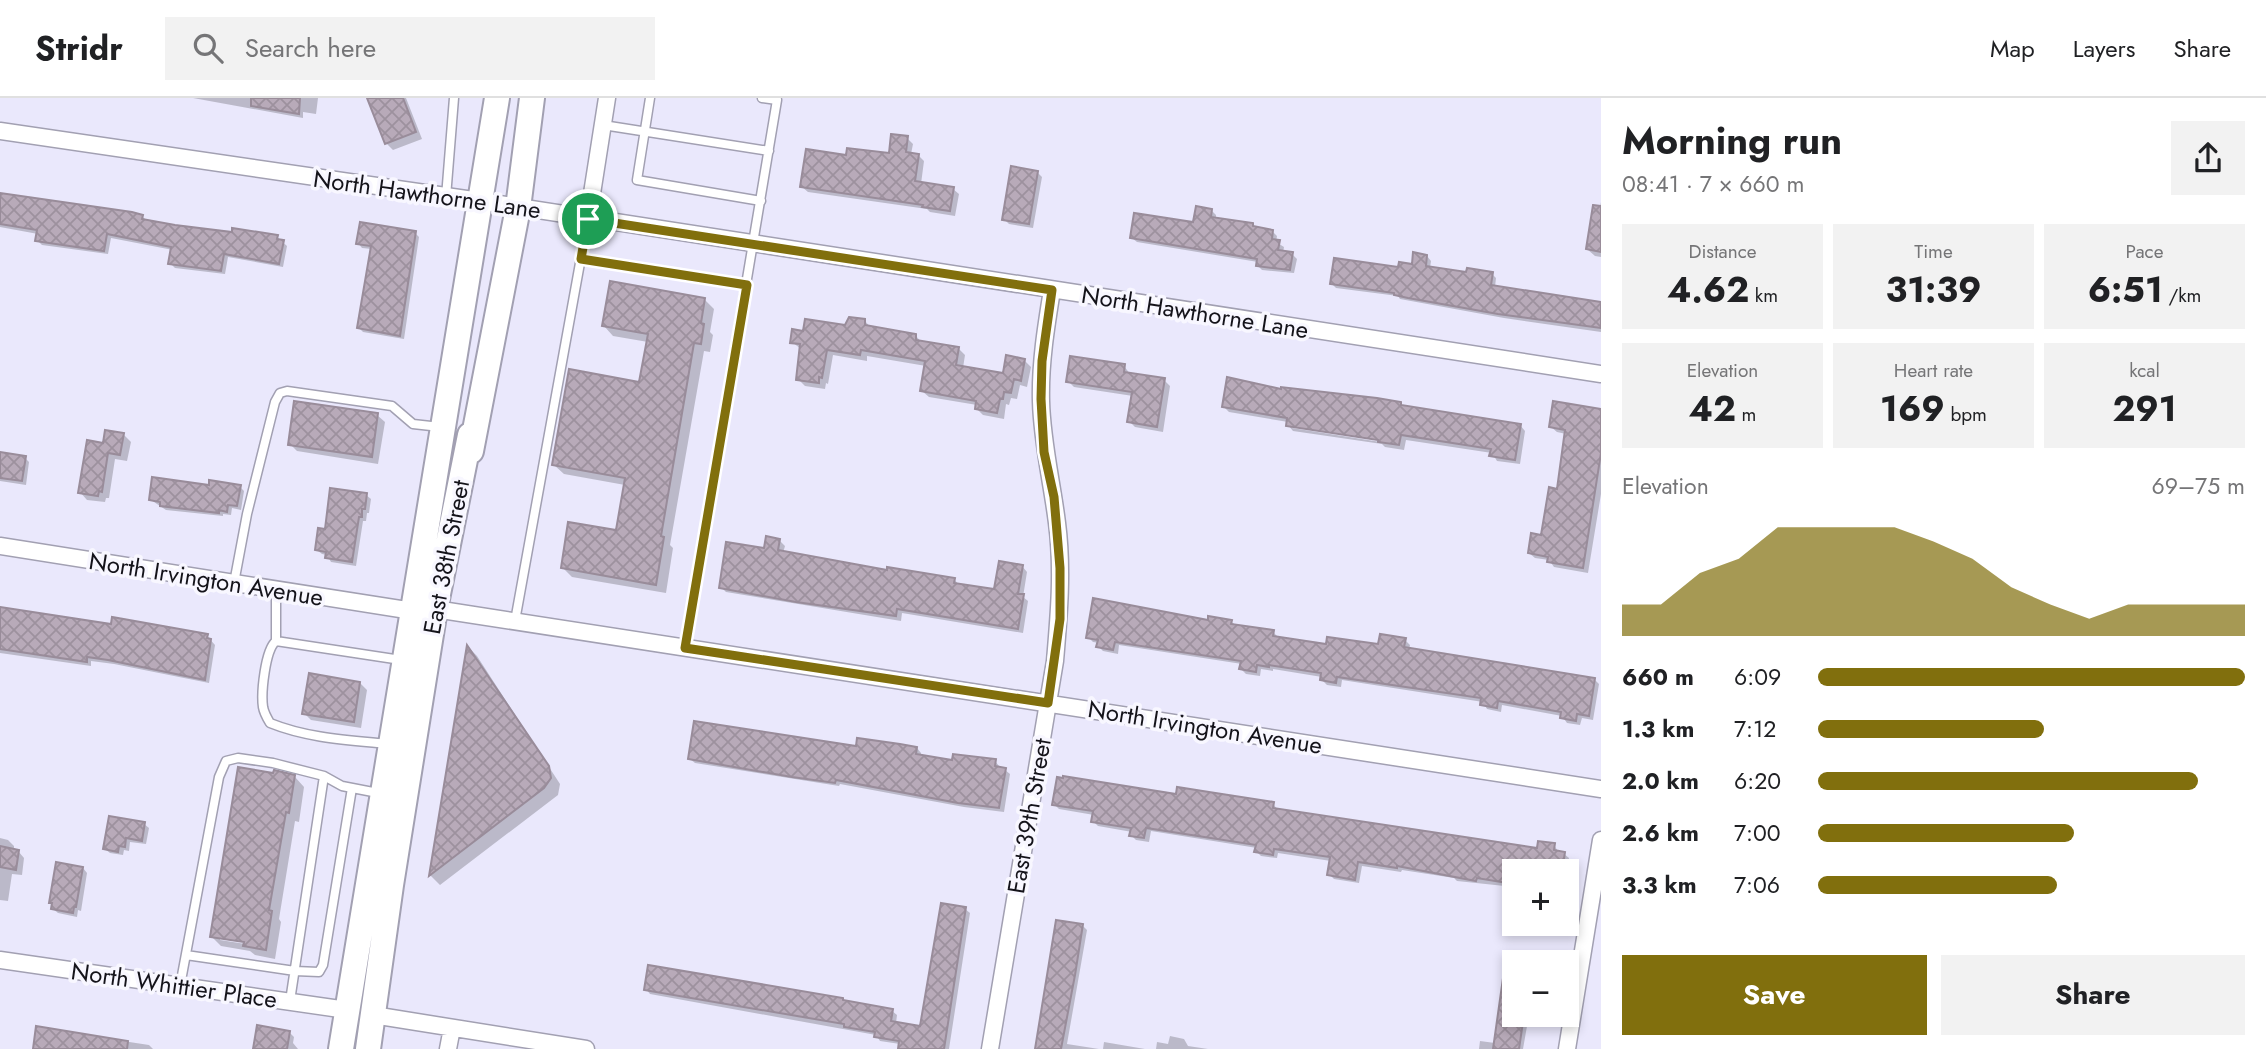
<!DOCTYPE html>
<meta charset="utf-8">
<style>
:root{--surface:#fff;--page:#f2f2f2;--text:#202124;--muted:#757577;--line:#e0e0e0;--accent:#816f0d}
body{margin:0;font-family:Jost,sans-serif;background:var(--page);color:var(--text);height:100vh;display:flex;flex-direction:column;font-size:26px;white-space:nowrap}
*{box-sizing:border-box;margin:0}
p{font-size:23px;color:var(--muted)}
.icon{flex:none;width:38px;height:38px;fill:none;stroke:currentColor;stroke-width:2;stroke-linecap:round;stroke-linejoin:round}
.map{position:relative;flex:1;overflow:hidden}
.sheet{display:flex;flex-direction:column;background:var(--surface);width:665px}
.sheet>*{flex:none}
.fabs{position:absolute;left:1502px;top:761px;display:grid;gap:14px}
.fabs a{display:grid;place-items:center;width:77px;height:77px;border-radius:0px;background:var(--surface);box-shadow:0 4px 10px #0003;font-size:35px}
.pin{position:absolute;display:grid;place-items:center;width:60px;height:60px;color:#fff;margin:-30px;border:4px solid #fff;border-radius:50%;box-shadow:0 2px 7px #0007}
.round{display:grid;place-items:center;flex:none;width:74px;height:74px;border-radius:0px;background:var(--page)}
.headline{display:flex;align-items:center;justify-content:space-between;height:119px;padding:0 21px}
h1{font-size:38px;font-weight:700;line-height:52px}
.stats{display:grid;grid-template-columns:repeat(3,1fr);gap:10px;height:119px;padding:7px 21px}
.stats div{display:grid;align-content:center;border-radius:0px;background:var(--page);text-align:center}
.stats b{font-size:35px;font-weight:700}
.stats small{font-size:19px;font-weight:400}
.stats p{font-size:19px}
.chart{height:196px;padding:14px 21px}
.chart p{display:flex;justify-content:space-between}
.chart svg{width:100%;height:126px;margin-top:7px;fill:var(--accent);opacity:.7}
.button{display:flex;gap:14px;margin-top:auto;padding:14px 21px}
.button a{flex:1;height:80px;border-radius:0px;background:var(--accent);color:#fff;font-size:28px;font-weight:700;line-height:80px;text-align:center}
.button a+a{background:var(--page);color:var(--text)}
ul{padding:0 21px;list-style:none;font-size:23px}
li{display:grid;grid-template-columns:112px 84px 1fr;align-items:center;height:52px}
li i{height:18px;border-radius:9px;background:var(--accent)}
header{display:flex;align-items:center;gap:42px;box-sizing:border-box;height:98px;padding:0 35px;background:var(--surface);border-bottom:2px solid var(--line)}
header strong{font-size:33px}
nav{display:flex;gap:38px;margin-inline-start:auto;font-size:24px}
.search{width:490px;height:63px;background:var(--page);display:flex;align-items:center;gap:18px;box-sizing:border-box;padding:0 24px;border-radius:0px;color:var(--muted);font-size:26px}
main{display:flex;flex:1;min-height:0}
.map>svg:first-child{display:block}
</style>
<header>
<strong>Stridr</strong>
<div class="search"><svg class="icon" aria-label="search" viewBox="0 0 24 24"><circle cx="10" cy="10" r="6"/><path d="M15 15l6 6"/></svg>Search here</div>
<nav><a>Map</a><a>Layers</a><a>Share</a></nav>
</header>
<main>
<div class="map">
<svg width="1601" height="951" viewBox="0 0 1601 951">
<defs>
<pattern id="building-cross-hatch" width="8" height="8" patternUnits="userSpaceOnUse" patternTransform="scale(1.75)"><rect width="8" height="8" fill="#b8aab9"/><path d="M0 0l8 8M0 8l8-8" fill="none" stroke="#9d919e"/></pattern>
</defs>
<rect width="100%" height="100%" fill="#eae8fc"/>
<path fill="#0003" fill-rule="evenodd" d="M 193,0 L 318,0 L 316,16 L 303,14 L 303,20 Z
M 369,0 L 406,0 L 422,41 L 393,52 L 386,45 Z
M 907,40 L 913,46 L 911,56 L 918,57 L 924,63 L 921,86 L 953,91 L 959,96 L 955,118 L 930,114 L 927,111 L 808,94 L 802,89 L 848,59 L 890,57 Z
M 1037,74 L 1042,79 L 1033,130 L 1009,126 L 1004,121 Z
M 0,97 L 142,118 L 147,123 L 175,128 L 277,139 L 287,148 L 283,169 L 228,159 L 225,176 L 175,170 L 170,165 L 173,152 L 111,140 L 108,156 L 42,147 L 37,142 L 38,136 L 0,129 Z
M 1601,104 L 1601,159 L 1595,158 L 1587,151 L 1596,133 Z
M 1212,113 L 1216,117 L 1216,121 L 1252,127 L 1257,131 L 1272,133 L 1277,138 L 1276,144 L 1284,149 L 1283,155 L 1292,156 L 1297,161 L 1294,175 L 1262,172 L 1258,168 L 1258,164 L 1137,144 L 1132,140 L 1194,126 Z
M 415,135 L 419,139 L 404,241 L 363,234 L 359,230 L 372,151 L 362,150 L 358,145 Z
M 1427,158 L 1431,163 L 1430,170 L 1467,176 L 1492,176 L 1496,180 L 1495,189 L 1601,206 L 1601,234 L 1504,220 L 1400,201 L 1398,198 L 1336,190 L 1332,186 L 1413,168 Z
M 704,201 L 714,211 L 710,234 L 713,237 L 710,254 L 704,253 L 670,447 L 673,450 L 666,495 L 572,479 L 563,470 L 617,434 L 625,387 L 564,376 L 554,367 L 641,286 L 648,244 L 613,238 L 604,228 Z
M 865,223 L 871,230 L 916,238 L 922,245 L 958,250 L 965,257 L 963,270 L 1004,277 L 1024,262 L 1031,269 L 1027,289 L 1020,287 L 1017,301 L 1011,300 L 1009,307 L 1006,306 L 1004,321 L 983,317 L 976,310 L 977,307 L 929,299 L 922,293 L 926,268 L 867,258 L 867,263 L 833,257 L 828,286 L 826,285 L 825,291 L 805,288 L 798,281 L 801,251 L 792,244 L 805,235 L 847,229 Z
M 1124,268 L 1130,276 L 1164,282 L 1170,288 L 1163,334 L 1135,329 L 1129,323 L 1133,298 L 1074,289 L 1068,283 Z
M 1282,293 L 1400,306 L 1404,309 L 1520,327 L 1525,333 L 1520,366 L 1497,363 L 1492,355 L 1406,342 L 1404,352 L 1385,349 L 1382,346 L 1293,333 L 1288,327 L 1288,324 L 1229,314 L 1224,309 ZM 1292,327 L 1387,341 L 1387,345 L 1292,330 Z
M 1601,313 L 1601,396 L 1588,475 L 1554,469 L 1549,462 L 1535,460 L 1529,455 L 1542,439 L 1558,393 L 1566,336 L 1557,334 L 1551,329 Z
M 377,317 L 385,324 L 378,366 L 297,353 L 290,346 Z
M 123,336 L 131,344 L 127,363 L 115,361 L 109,400 L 106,400 L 105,404 L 87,402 L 80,394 L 104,347 Z
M 0,356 L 25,360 L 29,364 L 26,387 L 0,383 Z
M 210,389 L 240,389 L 244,393 L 241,412 L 232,410 L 231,417 L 223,416 L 223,418 L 166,412 L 151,402 Z
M 366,397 L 371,401 L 369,415 L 367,415 L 366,423 L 363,423 L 356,468 L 331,464 L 327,457 L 322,456 L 317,452 L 326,433 Z
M 779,442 L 785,448 L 783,455 L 888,474 L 954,481 L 959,487 L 995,493 L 1022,468 L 1027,474 L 1023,499 L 1028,503 L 1023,535 L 902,515 L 901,523 L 726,494 L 721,489 Z
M 0,510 L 112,528 L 207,538 L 215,547 L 209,585 L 114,566 L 91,563 L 91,568 L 0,555 Z
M 1231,523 L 1236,528 L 1273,534 L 1278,539 L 1327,548 L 1380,548 L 1405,542 L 1410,547 L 1409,552 L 1594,581 L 1599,586 L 1593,622 L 1582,620 L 1580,627 L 1567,625 L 1562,618 L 1502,607 L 1501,614 L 1487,611 L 1483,604 L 1342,582 L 1341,589 L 1327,587 L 1322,582 L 1322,579 L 1273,571 L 1273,573 L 1261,571 L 1260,578 L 1246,576 L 1241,571 L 1242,566 L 1119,547 L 1118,556 L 1103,553 L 1098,548 L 1099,545 L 1093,544 L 1088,539 L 1209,524 Z
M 469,550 L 477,558 L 560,686 L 558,697 L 440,787 L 430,777 Z
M 360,585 L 367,592 L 361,630 L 311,622 L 304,615 Z
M 857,650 L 917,650 L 921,655 L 921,658 L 954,664 L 995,663 L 999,668 L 999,671 L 1005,672 L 1010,676 L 1004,714 L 964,709 L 840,686 L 839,688 L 695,665 L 690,661 Z
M 295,679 L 304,689 L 299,724 L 295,723 L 279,821 L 281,824 L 275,861 L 255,857 L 250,853 L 221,848 L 211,838 ZM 220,839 L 253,844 L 252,847 L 220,842 Z
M 1177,698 L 1273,706 L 1278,712 L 1538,752 L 1554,747 L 1559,755 L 1564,756 L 1569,760 L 1566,777 L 1566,774 L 1514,774 L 1514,789 L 1457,783 L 1454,780 L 1402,772 L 1401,774 L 1362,768 L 1359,785 L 1334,781 L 1329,776 L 1331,763 L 1278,755 L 1277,760 L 1261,758 L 1256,753 L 1257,750 L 1151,733 L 1149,744 L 1136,742 L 1131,737 L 1132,734 L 1098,728 L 1093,723 L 1094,717 L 1059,711 L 1054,706 Z
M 144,726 L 149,730 L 146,746 L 130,744 L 129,753 L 124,752 L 123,757 L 110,755 L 105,751 Z
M 0,740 L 8,742 L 14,748 L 14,752 L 18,753 L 24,760 L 22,777 L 12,776 L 8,803 L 0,802 Z
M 83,770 L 87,775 L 81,813 L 78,812 L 77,819 L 58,815 L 53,811 Z
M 965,811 L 970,815 L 949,951 L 901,951 L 900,946 L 880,943 L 876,937 L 650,896 L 646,891 L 843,901 L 846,905 L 892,913 L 897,917 L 896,925 L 921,930 Z
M 1082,827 L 1087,832 L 1067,946 L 1099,951 L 1036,951 Z
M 1514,917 L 1529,917 L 1523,951 L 1479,951 L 1480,943 L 1495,945 Z
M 38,930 L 149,947 L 153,951 L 35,951 Z
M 289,934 L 294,939 L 293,945 L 298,951 L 255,951 Z
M 1170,938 L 1184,941 L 1188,948 L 1208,951 L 1156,951 L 1157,944 L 1168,946 Z
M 1104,944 L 1145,951 L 1103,951 Z"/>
<path fill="url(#building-cross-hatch)" stroke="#998c9a" stroke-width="2" d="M 251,0 L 300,0 L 299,16 L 251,8 Z
M 367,0 L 403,0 L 416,34 L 385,46 Z
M 891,36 L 908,38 L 906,54 L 919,56 L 915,83 L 954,89 L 950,113 L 922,109 L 923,107 L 800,89 L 806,51 L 846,57 L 847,50 L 889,55 Z
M 1011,68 L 1038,73 L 1029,126 L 1002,122 Z
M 0,95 L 132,114 L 143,117 L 142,121 L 175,127 L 232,134 L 232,130 L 278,137 L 277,141 L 284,142 L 279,166 L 224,156 L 221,173 L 168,166 L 171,149 L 107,136 L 104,153 L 35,143 L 37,132 L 0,126 Z
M 1593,107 L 1601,108 L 1601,154 L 1586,151 Z
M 1196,108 L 1212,111 L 1211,119 L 1253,125 L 1253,128 L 1273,132 L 1272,141 L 1280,142 L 1278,152 L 1293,154 L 1290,172 L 1256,168 L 1257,161 L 1130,140 L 1134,115 L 1193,124 Z
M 360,124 L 416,133 L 400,238 L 357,230 L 371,148 L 356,146 Z
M 1413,154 L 1427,157 L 1426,168 L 1466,174 L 1467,170 L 1493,174 L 1491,187 L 1601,204 L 1601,230 L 1498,216 L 1408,200 L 1394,197 L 1394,195 L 1330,186 L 1334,160 L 1398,169 L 1399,164 L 1412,166 Z
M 610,183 L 705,200 L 701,225 L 704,226 L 701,246 L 694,245 L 661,438 L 664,439 L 656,487 L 561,470 L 568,424 L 616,432 L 625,380 L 552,367 L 569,271 L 639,284 L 648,236 L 602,228 Z
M 849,219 L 865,221 L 865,227 L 916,236 L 916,242 L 959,249 L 956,267 L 1003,275 L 1006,257 L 1025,261 L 1021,283 L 1014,281 L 1011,295 L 1004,294 L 1003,301 L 1000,301 L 997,315 L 975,311 L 976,303 L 920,293 L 925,263 L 861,252 L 860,257 L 827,252 L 822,280 L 819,279 L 819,285 L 796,282 L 800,246 L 790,245 L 792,231 L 803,233 L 805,221 L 845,227 Z
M 1070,258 L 1125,266 L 1124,274 L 1165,280 L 1157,329 L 1127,324 L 1132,294 L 1066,284 Z
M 1227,279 L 1281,291 L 1281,289 L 1377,300 L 1401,304 L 1401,307 L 1521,326 L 1515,362 L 1489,358 L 1491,351 L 1401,337 L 1399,347 L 1378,344 L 1378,342 L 1286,328 L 1287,320 L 1222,309 Z
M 294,303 L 378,315 L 372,359 L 288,347 Z
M 1553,303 L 1601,311 L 1601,355 L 1583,470 L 1547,464 L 1548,459 L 1528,455 L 1531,435 L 1541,437 L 1549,389 L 1557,391 L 1565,332 L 1549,329 Z
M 105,332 L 124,335 L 120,357 L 108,355 L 102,394 L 99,393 L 98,398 L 78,395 L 87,342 L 103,345 Z
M 0,354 L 26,358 L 22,383 L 0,380 Z
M 152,379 L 209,387 L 209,382 L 241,387 L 237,408 L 228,407 L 227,414 L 219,412 L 219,415 L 160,408 L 160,404 L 149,402 Z
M 330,390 L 367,395 L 365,411 L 362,411 L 362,419 L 359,419 L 352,464 L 325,460 L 326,454 L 315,452 L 318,430 L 325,431 Z
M 766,438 L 780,441 L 778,452 L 887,472 L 887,469 L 955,480 L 954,485 L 994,491 L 999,463 L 1023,467 L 1018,496 L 1024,496 L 1018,531 L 897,511 L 896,518 L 796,504 L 719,490 L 726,444 L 764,450 Z
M 1093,500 L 1208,522 L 1208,518 L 1232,522 L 1231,526 L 1274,532 L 1273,538 L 1326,546 L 1327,539 L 1378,546 L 1380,536 L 1406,540 L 1404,549 L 1595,580 L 1589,618 L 1577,616 L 1576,623 L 1560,620 L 1561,614 L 1498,603 L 1497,610 L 1480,607 L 1481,600 L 1337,579 L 1336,585 L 1320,582 L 1321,575 L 1269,567 L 1269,569 L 1257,567 L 1256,574 L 1239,571 L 1241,563 L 1115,544 L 1113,552 L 1096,549 L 1098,542 L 1086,540 Z
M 0,509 L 111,526 L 112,519 L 208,536 L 207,540 L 211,541 L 205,582 L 108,562 L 87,559 L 87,564 L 0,551 Z
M 467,547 L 549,668 L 551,680 L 544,690 L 429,778 Z
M 309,575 L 360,584 L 354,624 L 302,616 Z
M 694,623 L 856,648 L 857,640 L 900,646 L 917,649 L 916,656 L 952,662 L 953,656 L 996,661 L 995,668 L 1006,670 L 999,710 L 958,705 L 836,682 L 835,685 L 792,679 L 688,661 Z
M 238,669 L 273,675 L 274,672 L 295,677 L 289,715 L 286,714 L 269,812 L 272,813 L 266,852 L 243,848 L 244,844 L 210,839 Z
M 1063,678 L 1176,696 L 1177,689 L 1209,694 L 1274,704 L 1273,710 L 1537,750 L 1538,743 L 1555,745 L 1554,752 L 1565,754 L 1562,774 L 1514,774 L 1514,786 L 1477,780 L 1476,783 L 1397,768 L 1397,770 L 1358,764 L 1355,782 L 1327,777 L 1330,759 L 1274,751 L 1273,757 L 1254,754 L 1256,747 L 1146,730 L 1144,740 L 1129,738 L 1131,730 L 1091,724 L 1093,713 L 1052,707 L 1057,679 L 1063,680 Z
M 109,718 L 145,724 L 142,743 L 126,740 L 125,749 L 119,748 L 118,754 L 103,751 Z
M 0,748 L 19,752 L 16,772 L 0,769 Z
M 56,764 L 83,769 L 76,809 L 74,809 L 73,815 L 51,811 L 52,805 L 49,805 Z
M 941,805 L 966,809 L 944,951 L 898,951 L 899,943 L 874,939 L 875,934 L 844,929 L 844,926 L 644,892 L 648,867 L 843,900 L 843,902 L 893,911 L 891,923 L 920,928 Z
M 1056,822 L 1083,826 L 1075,877 L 1061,951 L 1035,951 Z
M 1505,866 L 1514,866 L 1514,917 L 1524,917 L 1519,951 L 1493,951 Z
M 257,927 L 290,933 L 287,951 L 253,951 Z
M 36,928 L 128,943 L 127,951 L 33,951 Z"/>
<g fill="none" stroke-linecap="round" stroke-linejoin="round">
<g stroke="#a2a0b2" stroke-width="11">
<path id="lane" d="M 650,0 L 637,82 L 761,103
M 603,27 L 769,53
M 446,99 L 454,0
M 581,161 L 747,187
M 234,485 L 247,416 L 275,304 L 280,295 L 287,293 L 392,308 L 413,326 L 440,329
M 515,523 L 588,121
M 276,543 L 276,491
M 685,550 L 777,2 L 762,0
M 388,646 C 347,642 307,640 270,625 C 267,620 264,615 263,609 C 261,595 265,552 276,543 L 401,562
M 186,857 L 295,873 L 319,874 L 323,867 L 352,690
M 180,888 L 219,679 L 226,663 L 238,660 L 273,665 L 324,678 L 342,688 L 378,695
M 290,903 L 324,678"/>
</g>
<g stroke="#a2a0b2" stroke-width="19">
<path id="street" d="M 0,33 L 480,103 L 1601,276
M 588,121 L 607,0
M 0,448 L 413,513
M 435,511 L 1601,691
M 0,862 L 347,912
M 373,917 L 586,951
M 448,951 L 452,930
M 990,951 L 1055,563 C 1059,517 1063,471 1057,425 C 1052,384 1042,345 1041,303 C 1040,266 1046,229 1052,192
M 1567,951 L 1601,742"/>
</g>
<g stroke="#a2a0b2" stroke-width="28">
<path id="primary" d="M 471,353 L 518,110 L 532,0
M 341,951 L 497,0
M 368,951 L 391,787 L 435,511 L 470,337 L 471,353"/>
</g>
<use href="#lane" stroke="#fff" stroke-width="8"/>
<use href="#street" stroke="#fff" stroke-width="16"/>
<use href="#primary" stroke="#fff" stroke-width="24"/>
</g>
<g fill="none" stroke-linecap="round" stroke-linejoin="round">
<g stroke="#fff" stroke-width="14">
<path id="route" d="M 588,121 L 1052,192 L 1042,263 L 1041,301 L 1044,354 L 1054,399 L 1060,470 L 1060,521 L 1048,605 L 685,550 L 747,187 L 581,161 Z"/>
</g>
<use href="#route" stroke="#816f0d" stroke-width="9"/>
</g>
<g text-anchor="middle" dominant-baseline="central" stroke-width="7" stroke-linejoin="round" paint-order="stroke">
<g font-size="24" fill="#14131a" stroke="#f8f7ff">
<text transform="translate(427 96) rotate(8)">North Hawthorne Lane</text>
<text transform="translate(1195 214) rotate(9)">North Hawthorne Lane</text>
<text transform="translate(446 459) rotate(-79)">East 38th Street</text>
<text transform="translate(206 481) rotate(9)">North Irvington Avenue</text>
<text transform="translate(1205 629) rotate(9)">North Irvington Avenue</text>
<text transform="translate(1029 718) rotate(-80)">East 39th Street</text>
<text transform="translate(174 887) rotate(8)">North Whittier Place</text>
</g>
</g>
</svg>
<div class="fabs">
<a>+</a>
<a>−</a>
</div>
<div class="pin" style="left:588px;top:121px;background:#1e9e55"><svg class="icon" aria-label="arrive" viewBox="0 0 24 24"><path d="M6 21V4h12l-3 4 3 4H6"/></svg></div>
</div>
<section class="sheet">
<div class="headline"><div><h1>Morning run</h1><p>08:41 · 7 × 660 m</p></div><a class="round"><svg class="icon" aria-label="share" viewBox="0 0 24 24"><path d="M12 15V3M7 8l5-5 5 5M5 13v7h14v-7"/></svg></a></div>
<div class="stats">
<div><p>Distance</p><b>4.62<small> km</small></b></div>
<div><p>Time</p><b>31:39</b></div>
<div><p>Pace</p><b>6:51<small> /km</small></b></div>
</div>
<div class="stats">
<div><p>Elevation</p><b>42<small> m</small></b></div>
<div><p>Heart rate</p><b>169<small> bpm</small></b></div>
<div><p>kcal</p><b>291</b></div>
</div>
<div class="chart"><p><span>Elevation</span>69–75 m</p>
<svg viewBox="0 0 160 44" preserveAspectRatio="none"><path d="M0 44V33L10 33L20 22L30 17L40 6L50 6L60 6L70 6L80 11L90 17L100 27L110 33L120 38L130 33L140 33L150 33L160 33V44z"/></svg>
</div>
<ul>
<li><b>660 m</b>6:09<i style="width:100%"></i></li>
<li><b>1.3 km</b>7:12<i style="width:53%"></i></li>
<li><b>2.0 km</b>6:20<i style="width:89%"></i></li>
<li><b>2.6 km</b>7:00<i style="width:60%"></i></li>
<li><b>3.3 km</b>7:06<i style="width:56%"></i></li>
</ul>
<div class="button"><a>Save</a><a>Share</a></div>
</section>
</main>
